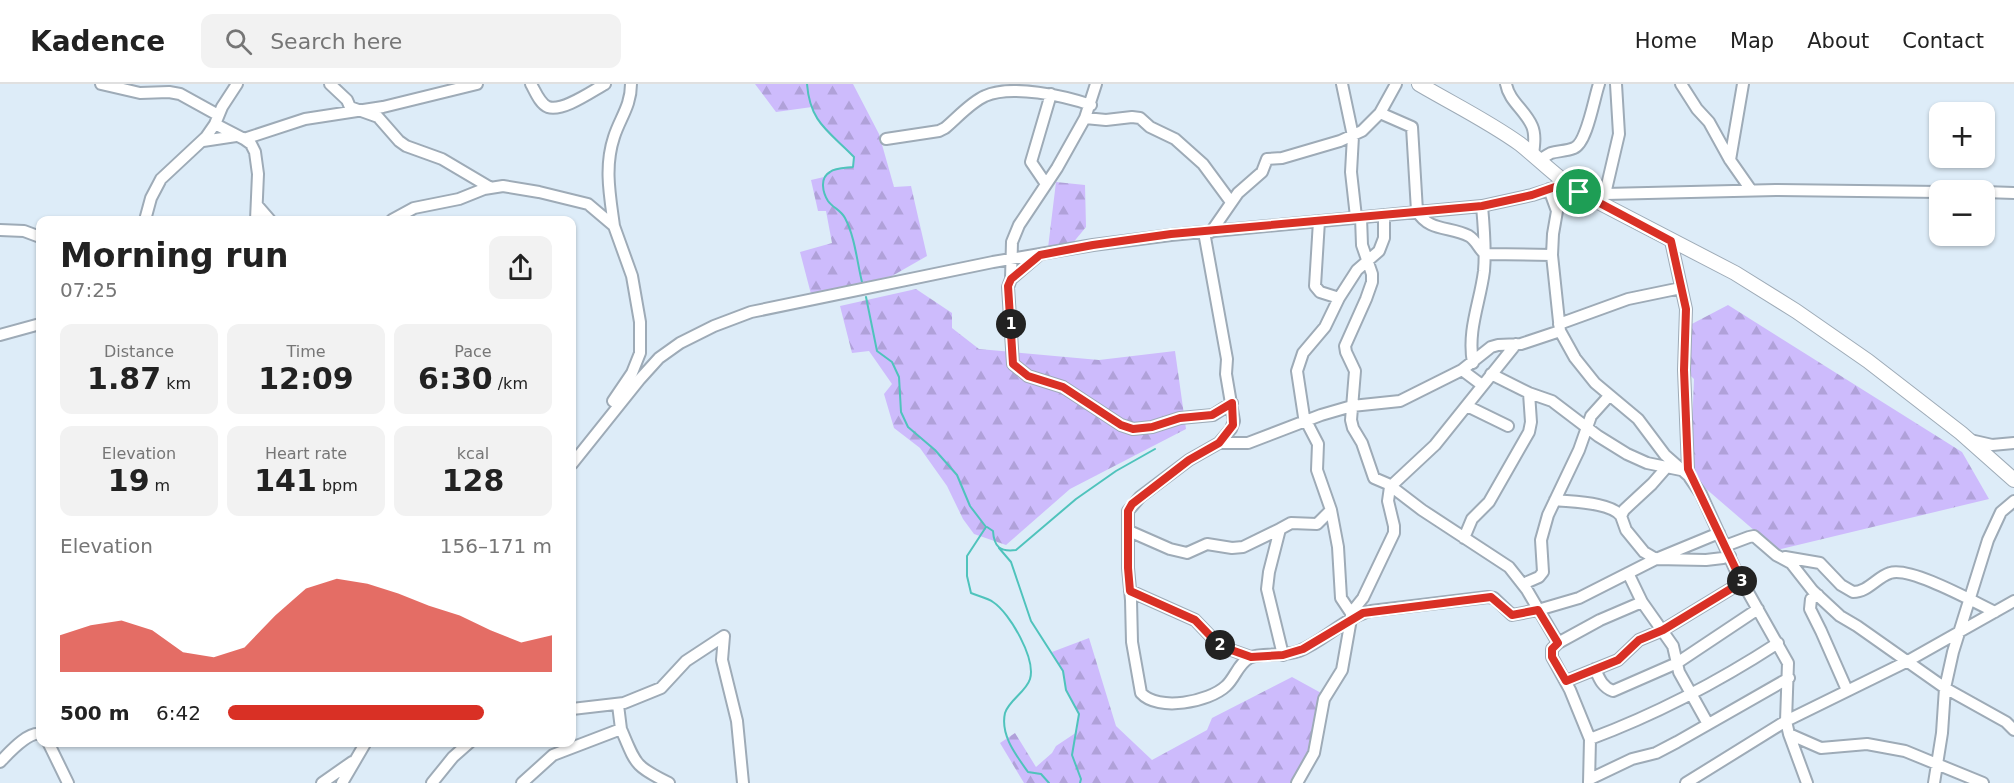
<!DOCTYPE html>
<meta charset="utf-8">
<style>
:root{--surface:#fff;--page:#f2f2f2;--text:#222;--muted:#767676;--line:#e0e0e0;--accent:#d93025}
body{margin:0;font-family:"DejaVu Sans",sans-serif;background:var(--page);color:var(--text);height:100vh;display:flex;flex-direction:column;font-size:22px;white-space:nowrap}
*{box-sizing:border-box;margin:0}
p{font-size:20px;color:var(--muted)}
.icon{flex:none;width:33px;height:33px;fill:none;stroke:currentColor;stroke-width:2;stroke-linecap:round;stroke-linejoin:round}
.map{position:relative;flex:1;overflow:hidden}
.side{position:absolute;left:36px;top:132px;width:540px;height:531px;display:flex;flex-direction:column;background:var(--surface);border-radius:12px;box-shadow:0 2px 4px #0004}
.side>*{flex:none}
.tools{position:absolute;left:1929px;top:18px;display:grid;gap:12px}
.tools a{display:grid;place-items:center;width:66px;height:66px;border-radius:12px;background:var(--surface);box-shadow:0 2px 4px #0004;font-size:30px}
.pin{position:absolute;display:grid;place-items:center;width:51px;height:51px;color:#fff;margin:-26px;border:3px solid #fff;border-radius:50%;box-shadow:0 2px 6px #0007}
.km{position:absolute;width:30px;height:30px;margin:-15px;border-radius:50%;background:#222;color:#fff;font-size:16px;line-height:30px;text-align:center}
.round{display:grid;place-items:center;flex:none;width:63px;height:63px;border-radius:12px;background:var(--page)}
.overview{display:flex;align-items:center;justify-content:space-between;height:102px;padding:0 24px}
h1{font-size:33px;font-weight:700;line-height:45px}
.stats{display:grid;grid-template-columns:repeat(3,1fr);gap:9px;height:102px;padding:6px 24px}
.stats div{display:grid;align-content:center;border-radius:12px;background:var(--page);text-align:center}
.stats b{font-size:30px;font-weight:700}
.stats small{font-size:16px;font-weight:400}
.stats p{font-size:16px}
.chart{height:168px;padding:12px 24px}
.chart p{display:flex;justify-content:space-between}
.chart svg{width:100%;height:108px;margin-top:6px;fill:var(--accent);opacity:.7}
ul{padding:0 24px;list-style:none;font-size:20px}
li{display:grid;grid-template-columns:96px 72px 1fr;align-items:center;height:45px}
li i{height:15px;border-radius:8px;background:var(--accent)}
header{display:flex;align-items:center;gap:36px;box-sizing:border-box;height:84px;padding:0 30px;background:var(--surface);border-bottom:2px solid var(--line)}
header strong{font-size:28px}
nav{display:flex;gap:33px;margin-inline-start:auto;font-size:21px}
.search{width:420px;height:54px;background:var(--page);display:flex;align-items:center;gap:15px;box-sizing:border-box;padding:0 21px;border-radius:12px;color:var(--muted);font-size:22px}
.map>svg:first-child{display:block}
</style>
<header>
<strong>Kadence</strong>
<div class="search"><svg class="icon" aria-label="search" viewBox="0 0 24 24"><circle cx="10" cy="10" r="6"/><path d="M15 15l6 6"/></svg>Search here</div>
<nav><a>Home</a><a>Map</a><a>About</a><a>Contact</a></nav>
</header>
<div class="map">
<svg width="2014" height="699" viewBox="0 0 2014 699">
<defs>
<pattern id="forest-firs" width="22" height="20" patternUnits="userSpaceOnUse" patternTransform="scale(1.5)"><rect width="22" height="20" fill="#cdbbfc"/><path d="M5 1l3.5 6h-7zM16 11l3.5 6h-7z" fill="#b0a1d9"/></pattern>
</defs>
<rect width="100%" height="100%" fill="#ddecf8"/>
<path fill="url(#forest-firs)" d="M 755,0 L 853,0 L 879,50 L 894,103 L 911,102 L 927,172 L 892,192 L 811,210 L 800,168 L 832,159 L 826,127 L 818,127 L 811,96 L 824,93 L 830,87 L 853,83 L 854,73 C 838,57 819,45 812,23 L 776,28 Z
M 1056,98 L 1085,101 L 1086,143 L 1072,160 L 1048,164 Z
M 916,205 L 952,229 L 952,244 L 979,265 L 1099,276 L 1175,267 L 1186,345 L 1070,405 L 1006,461 L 974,450 L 963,435 L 947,402 L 920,364 L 894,344 L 884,310 L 892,300 L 869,267 L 852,269 L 840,222 Z
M 1728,221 L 1962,368 L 1989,415 L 1777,466 L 1690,391 L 1694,295 L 1685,286 L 1688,242 Z
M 1089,554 L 1116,642 L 1152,676 L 1207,646 L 1212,634 L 1292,593 L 1323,610 L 1306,682 L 1294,699 L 1024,699 L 1000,659 L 1015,649 L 1036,683 L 1052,669 L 1056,662 L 1077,648 L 1079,630 L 1066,606 L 1063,587 L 1052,568 Z"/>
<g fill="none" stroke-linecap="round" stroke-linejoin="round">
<path stroke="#4fc3bc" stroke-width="2" d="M 807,0 C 810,39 829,47 854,73 L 853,83 C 846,84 835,84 830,88 C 819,94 823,109 828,117 C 833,124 841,126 845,134 C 855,153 857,178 862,198
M 866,213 L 877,267 L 892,278 L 899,293 L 901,328 L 908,343 L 935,366 L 957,391 L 970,422 L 986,443 L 967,472 L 967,492 L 971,509 C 978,512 988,514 993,518 C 1010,529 1036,575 1030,595 C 1026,608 1009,616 1005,629 C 1000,651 1016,671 1028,688 L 1041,690 L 1049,699
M 987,443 L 993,447 C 994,463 1000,468 1016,466 L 1076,415 L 1116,387 L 1155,365
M 999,464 L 1011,478 L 1031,537 L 1063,587 L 1066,606 L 1079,630 L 1072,671 L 1081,695 L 1080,699"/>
<g stroke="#9eabb7" stroke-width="14">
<path id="street" d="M 101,0 L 140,9 L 169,8 L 180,10 L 218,31
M 330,0 L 347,16 L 350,23 L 378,33 L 399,57 L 406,62 L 442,75 L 491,104
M 531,0 C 535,7 540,20 548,23 C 563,28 592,7 605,0
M 1096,0 L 1085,34 L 1057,84 L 1019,141 L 1012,158 L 1011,195 L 1008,203 L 1013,280 L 1028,292 L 1063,303 L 1121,341 L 1133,345 L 1152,343 L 1180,334 L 1213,331 L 1232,319
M 1342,0 L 1353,52 L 1351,88 L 1356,133
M 1506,0 C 1509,17 1525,26 1532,42 C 1536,51 1534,62 1533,71
M 1681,0 L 1697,25 L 1709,38 L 1730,76 L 1751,106
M 1380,29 L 1412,43 L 1417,127 C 1429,148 1450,142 1469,152 C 1476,156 1479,165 1485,170 L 1552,171
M 1085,34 L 1106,36 L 1132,33 L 1140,34 L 1150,43 L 1175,55 L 1203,80 L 1231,118
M 215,40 L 244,55 L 251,60 L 255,68 L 258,90 L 256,136
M 244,55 L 305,35 L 383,23 L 477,0
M 886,55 L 939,47 L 945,44 C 957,34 971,18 985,12 C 1011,0 1065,12 1091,21
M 203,57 L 236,52
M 1539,76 C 1543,74 1547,71 1551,69 C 1558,67 1567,67 1574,64 C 1587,59 1594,14 1599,0
M 1730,76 L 1743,0
M 1046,100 L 1031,78 L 1051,10
M 1549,105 L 1557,127 L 1553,150 L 1552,171 L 1560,247 L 1575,274 L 1595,299 L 1638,335 L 1665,371 L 1690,393
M 1984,108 L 2014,109
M 1605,110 L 1619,50 L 1616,0
M 257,121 L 270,136
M 1361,133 L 1362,161 L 1372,190 L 1372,198 L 1366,215 L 1345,262 L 1346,268 L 1355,287 L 1351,336 L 1353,344 L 1362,359 L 1374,394 L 1388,400 L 1422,426 L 1509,483 L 1527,506 L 1558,559 L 1552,565 L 1552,573 L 1570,606 L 1590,655 L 1589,699
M 145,136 L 151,114 L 161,95 L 206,53 L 215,40 L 222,23 L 237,0
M 392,136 L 414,124 L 459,115 L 484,105 L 503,102 L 539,108 L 588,120 L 614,142 L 632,192 L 640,238 L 640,269 L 632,289 L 613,317
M 1319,137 L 1315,202 L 1320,208 L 1339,214
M 614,142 C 610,112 604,83 614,53 C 620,34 631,22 631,0
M 0,146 L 24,147 L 40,153
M 1204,148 L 1227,275 L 1226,290 L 1234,337 L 1231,345 L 1219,359
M 1211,148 L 1238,109 L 1262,88 L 1267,75 L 1282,74 L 1340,57 L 1362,47 L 1380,29 L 1396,0
M 1671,157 L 1686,225 L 1684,286 L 1688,385 L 1690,394 L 1701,410 L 1735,485 L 1788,579 L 1786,637 L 1789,650 L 1807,699
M 1011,195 L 1039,171
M 1559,240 L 1628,215 L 1681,204
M 1560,247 L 1521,260 L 1498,261 L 1491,263 L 1462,286 L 1400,317 L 1352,322 L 1321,331 L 1248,359 L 1219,359 L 1189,376 L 1140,413 L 1128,427 L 1128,484 L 1131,516 L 1132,558 L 1141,609 C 1158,628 1209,618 1226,602 C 1235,594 1238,580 1249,574 C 1261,568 1283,573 1299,567 C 1324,557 1347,532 1371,527 L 1488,513 L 1494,514 L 1512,531 L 1538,526 L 1579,514 L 1656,475 L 1719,449
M 0,251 L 40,240
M 1473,279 C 1467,246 1480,219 1484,187 C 1486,165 1484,144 1482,122
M 1462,286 L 1482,301
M 1491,290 L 1529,309 L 1552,317 L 1598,352 L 1627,370 L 1647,379 L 1681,386
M 1467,322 L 1508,342
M 1970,356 L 1992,361 L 2014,359
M 572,380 L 640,295 L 659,274 L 680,259 L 714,242 L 751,228 L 993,178 L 1093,161 L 1171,151 L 1482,122 L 1532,111 L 1557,103 L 1589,109 L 1605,110 L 1776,106 L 1940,108
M 1666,384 L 1652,400 L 1624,426 L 1621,432 L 1626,446 L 1644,468 L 1656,475 L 1706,476 L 1723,474 L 1730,472
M 1555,416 C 1572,418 1611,418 1621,432
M 1129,447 L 1170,465 L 1187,469 L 1207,460 L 1232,464 L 1243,463 L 1280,445
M 1464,454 L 1472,435 L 1489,418 L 1529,348 L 1531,338 L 1529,309
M 1725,462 L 1749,453 L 1754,452 L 1776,471 L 1791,479 L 1813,507 L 1840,532 L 1857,542 L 1945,604 L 2006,638 L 2014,646
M 1785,473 L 1820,479 L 1841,501 L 1853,508 C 1868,508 1877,493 1890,489 C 1910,482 1974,518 1995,528
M 1628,489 L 1642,518 L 1673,562 L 1679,588 L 1708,640
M 1523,500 L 1539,493 L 1543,488 L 1541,456 L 1548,431 L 1579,366 L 1591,332 L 1609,312
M 1130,507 L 1195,536 L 1220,562 L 1251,573
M 1818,511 L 1811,515 L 1810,525 L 1821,547 L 1847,606
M 1351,529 L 1341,514 L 1338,463 L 1331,426 L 1317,386 L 1318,360 L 1304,333 L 1297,287 L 1303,269 L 1325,243 L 1339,214 L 1357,186 L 1379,167 L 1384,154 L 1384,131
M 724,552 L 722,576 L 737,637 L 743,699
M 1558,559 L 1600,536 L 1642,518
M 1283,571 L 1267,505 L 1269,488 L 1280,445 L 1291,439 L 1317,440 L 1331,426
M 1595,585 C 1599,594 1602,603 1613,607 L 1677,579 L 1758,525
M 1566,597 L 1618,576 L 1639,556 L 1663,546 L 1742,498
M 618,621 L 621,645
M 572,625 L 624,619 L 661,604 L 686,577 L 724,552
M 1789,650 L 1821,664 L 1867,660 L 1905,667 L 1983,699
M 1590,655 C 1657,630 1718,598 1778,559
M 48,658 L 68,699
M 0,678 C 9,669 27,648 40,650
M 1590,695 L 1632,675 L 1656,669 L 1677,658 L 1789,594
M 322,699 L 352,678
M 342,699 L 366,658
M 432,699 L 453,673 L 470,658
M 522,699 L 553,671 L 621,645 C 636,680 634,682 669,699
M 1297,699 L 1314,669 L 1324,615 L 1342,586 L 1351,535 L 1351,529 L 1363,514 L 1394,449 L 1394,442 L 1388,417 L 1390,403 L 1435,361 L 1516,260
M 1686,699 L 1786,637 L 1906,578 L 2014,517
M 1934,699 L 1942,649 L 1945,604 L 1953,568 L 1988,456 L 2001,428 L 2014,417"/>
</g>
<g stroke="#9eabb7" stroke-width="16">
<path id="secondary" d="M 1419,0 C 1453,20 1488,37 1520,60 C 1540,76 1557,94 1579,108 L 1735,189 L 1796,227 L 1868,277 L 1961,349 L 2014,396"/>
</g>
<use href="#street" stroke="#fff" stroke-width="10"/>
<use href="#secondary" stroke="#fff" stroke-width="14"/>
</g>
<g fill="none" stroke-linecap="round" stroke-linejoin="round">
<g stroke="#fff" stroke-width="12">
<path id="route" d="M 1555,103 L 1579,108 L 1671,157 L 1686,225 L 1684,286 L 1688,385 L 1742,498 L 1663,546 L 1639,556 L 1618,576 L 1566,597 L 1552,573 L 1552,565 L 1558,559 L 1538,526 L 1512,531 L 1491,513 L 1363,529 L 1303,565 L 1283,571 L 1251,573 L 1220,562 L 1195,536 L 1130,507 L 1128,484 L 1128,427 L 1132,420 L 1189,376 L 1219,359 L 1233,341 L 1232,319 L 1212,331 L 1180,334 L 1152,343 L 1133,345 L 1121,341 L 1063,303 L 1028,292 L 1013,280 L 1008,202 L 1011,195 L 1040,171 L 1093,161 L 1171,150 L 1482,122 L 1532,111 Z"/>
</g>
<use href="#route" stroke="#d93025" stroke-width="8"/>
</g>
</svg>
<div class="tools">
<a>+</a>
<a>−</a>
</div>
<div class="pin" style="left:1579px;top:108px;background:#1e9e55"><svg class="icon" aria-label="arrive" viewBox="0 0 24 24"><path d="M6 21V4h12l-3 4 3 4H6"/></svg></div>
<b class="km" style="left:1011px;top:240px">1</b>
<b class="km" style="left:1220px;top:561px">2</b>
<b class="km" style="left:1742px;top:497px">3</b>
<section class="side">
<div class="overview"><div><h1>Morning run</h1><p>07:25</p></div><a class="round"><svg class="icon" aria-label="share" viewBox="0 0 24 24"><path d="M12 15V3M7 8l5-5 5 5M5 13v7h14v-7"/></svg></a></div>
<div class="stats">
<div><p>Distance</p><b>1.87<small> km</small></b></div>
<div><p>Time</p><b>12:09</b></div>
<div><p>Pace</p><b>6:30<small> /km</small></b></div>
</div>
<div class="stats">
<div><p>Elevation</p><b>19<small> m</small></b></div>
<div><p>Heart rate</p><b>141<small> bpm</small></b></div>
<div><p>kcal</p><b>128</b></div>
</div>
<div class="chart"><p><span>Elevation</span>156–171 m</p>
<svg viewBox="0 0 160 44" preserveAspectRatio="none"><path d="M0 44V29L10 25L20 23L30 27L40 36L50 38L60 34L70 21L80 10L90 6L100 8L110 12L120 17L130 21L140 27L150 32L160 29V44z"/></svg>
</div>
<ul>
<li><b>500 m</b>6:42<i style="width:79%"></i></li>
</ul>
</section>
</div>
